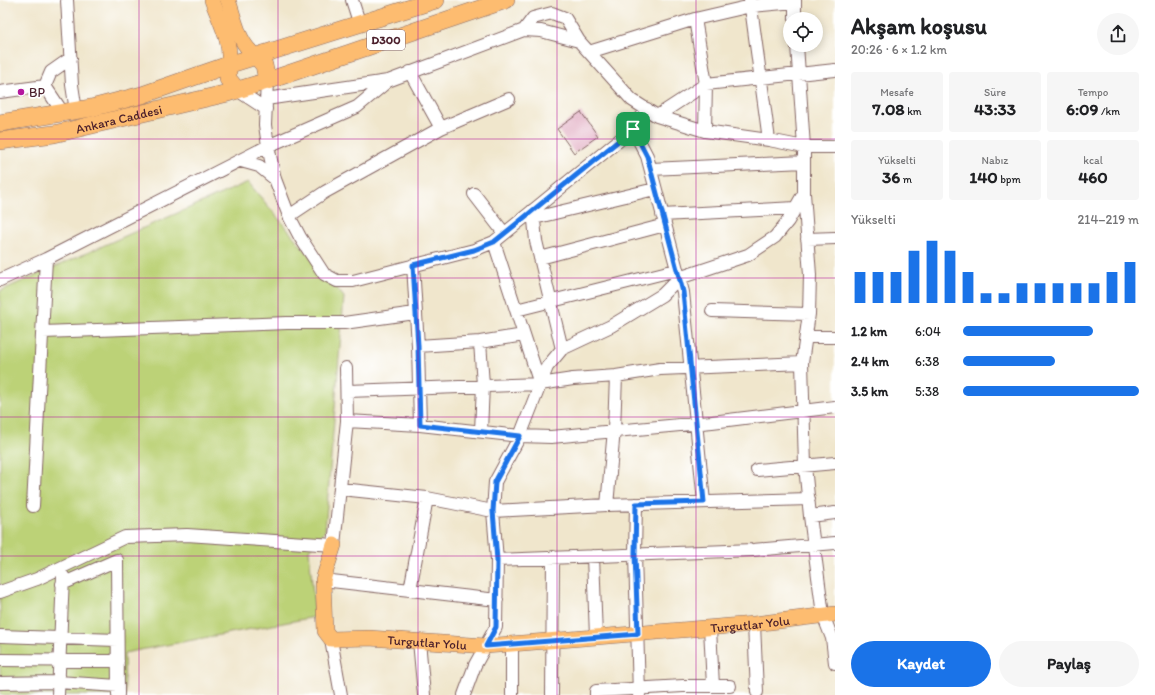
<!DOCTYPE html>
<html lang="tr">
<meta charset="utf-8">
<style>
:root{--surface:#fff;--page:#f6f6f6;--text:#202124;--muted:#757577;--accent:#1a73e8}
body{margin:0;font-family:Itim,sans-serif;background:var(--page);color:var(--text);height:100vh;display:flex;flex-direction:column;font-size:15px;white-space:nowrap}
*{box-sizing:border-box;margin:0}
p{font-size:13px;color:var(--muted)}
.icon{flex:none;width:22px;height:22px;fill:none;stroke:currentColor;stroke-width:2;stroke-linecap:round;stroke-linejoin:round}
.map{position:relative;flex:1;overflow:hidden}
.sheet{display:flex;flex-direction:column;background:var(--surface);width:320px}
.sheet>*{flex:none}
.tools{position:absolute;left:783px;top:12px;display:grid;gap:8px}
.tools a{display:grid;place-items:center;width:40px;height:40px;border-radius:50%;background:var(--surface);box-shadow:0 2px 10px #0003;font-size:20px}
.pin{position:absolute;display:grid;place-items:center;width:34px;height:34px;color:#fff;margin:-17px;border-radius:8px;box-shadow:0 2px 6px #0006}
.round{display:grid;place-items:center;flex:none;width:42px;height:42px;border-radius:21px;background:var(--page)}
.headline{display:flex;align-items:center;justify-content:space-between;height:68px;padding:0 16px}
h1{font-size:22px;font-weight:700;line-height:30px}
.stats{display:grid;grid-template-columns:repeat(3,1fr);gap:6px;height:68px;padding:4px 16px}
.stats div{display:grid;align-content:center;border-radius:4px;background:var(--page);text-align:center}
.stats b{font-size:17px;font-weight:700}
.stats small{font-size:11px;font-weight:400}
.stats p{font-size:11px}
.chart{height:112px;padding:8px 16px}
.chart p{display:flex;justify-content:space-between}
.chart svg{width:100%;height:72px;margin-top:4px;stroke:var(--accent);stroke-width:6}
.action{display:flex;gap:8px;margin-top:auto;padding:8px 16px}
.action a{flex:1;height:46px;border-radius:24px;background:var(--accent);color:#fff;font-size:16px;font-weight:700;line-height:46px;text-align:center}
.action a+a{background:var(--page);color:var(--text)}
ul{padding:0 16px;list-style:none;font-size:13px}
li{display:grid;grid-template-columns:64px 48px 1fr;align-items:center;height:30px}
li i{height:10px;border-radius:5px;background:var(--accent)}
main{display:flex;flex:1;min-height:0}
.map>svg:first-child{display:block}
</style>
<main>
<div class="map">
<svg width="835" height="695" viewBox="0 0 835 695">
<rect width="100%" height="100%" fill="#fff"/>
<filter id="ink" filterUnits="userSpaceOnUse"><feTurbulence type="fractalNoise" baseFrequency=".025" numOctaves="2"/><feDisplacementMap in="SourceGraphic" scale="8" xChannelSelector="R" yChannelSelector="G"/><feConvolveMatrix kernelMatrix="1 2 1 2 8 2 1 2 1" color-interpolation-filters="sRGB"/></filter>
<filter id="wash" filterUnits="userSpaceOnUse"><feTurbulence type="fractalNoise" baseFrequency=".012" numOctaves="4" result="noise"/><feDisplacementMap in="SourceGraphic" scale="16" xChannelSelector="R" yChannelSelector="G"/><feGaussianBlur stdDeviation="0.9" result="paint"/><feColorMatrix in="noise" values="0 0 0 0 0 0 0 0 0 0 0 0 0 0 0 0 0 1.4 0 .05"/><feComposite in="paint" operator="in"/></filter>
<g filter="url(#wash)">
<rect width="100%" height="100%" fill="#f0e6cc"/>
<path fill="#bcd277" stroke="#837851" d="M 248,182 L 344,297 L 325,531 L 309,550 L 315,617 L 124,653 L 125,695 L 0,695 L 0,291 Z"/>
<g id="blocks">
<path fill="#dc9eb7" d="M 581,112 L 598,136 L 574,153 L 557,129 Z"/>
</g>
</g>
<g filter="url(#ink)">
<use href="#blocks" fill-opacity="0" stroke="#846563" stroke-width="1"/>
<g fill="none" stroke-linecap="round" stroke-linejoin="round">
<g stroke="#846563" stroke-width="14">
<path id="minor" d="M 67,0 L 72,85 L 76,111
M 352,0 L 360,25
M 750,0 L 769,140
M 795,0 L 795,19
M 695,19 L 706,84 L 705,131
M 524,30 L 533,18 L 552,13 L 565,18 L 579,41 L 632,100 L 657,116 L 705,131 L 769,140 L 804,147 L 835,147
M 589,52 L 695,19 L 751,6 L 795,2
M 410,72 L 441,128
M 267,81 L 265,125 L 268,146 L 275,179 L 289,216 L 300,237 L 324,274 L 337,281 L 353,281 L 474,250 L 494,242 L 633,129 L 647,109
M 45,86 L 51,72 L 71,58
M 237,90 L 266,109
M 0,92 L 45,86 L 63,113
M 266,99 L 388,81 L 524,30 L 541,31 L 579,41
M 657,116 L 706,84 L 835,70
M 633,129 L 647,156 L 683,292 L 704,502
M 241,161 L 259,166 L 275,179
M 651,169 L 804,162
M 804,193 L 810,275 L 809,314 L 802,363 L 805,466 L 810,516 L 823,615 L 832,638 L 835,663
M 474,194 L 504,233
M 533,210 L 536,241 L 562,349
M 662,215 L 796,208
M 289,216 L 325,192 L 441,128 L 509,99
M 534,218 L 655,189
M 807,239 L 835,238
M 494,242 L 540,384 L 573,379 L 616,376 L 660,369 L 802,363
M 540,258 L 665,225
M 413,265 L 418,346 L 420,425
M 0,280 L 46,259 L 268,146 L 357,107 L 388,81
M 516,310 L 676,270
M 712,311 L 809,314
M 43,332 L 287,323 L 344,323 L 415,313
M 806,337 L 835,337
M 480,342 L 483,385 L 481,431
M 418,346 L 480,342 L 524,335
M 348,391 L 540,384
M 347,421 L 420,425 L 520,436 L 551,437 L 712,422 L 835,407
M 757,470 L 835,463
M 341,489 L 427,498 L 493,511 L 607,505 L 809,499
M 636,504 L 635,554 L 639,695
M 607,505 L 614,430 L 616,376
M 33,506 L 46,259
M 810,516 L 835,513
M 593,556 L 596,637
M 497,560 L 753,550 L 835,543
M 323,580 L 497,600
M 62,584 L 117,560 L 118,695
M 410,590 L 427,498
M 0,592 L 37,579 L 125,537 L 187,535 L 334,545 L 347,421 L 346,368
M 754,624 L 757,692
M 710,628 L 713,686
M 0,636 L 117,640
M 331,639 L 341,695
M 419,641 L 424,695
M 512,644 L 512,695
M 0,660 L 118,661
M 0,683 L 58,682 L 118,686
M 58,695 L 63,576
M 464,695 L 475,665 L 496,627 L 497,560 L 493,511 L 495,482 L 520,436 L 547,367 L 562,349 L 611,326 L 662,295 L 679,278 L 748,255 L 775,237 L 788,221 L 804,193 L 804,147 L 797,45
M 552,695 L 553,557
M 596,695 L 596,691 L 683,686 L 730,686"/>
</g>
<g stroke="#846563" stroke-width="16">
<g id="major">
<path d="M 212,0 C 219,20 233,44 228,65"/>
<path d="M 228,0 C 235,19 238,44 256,56"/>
<path id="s1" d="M 334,545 L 323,580 L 325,631 L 331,639 L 369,638 L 486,646 L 754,624 L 835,614"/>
</g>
</g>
<g stroke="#846563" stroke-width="18">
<g id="highway">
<path d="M 267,81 L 506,0"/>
<path d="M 237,90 L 228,79 L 228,65 L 436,0"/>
<path d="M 0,123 L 91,108 L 142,95 L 228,65"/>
<path id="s2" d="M 0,141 L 54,134 L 228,93 L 267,81 L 264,65 L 256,56"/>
</g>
</g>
<use href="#minor" stroke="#fff" stroke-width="12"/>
<use href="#major" stroke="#fdbc70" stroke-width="15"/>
<use href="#highway" stroke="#fdbc70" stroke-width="17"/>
</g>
</g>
<g fill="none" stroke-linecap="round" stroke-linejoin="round" filter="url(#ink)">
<g stroke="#fff" stroke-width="8">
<path id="route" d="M 633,129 L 647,156 L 683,292 L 704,502 L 636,504 L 635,554 L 638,634 L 486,646 L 496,627 L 497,560 L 493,511 L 495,482 L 520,436 L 420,425 L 418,346 L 413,265 L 474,250 L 494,242 Z"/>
</g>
<use href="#route" stroke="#1a73e8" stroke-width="5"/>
</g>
<path fill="none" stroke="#b5179e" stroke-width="1" stroke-opacity="0.55" d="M 139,0 L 139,695M 278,0 L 278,695M 418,0 L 418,695M 557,0 L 557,695M 696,0 L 696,695M 0,139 L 835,139M 0,278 L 835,278M 0,417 L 835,417M 0,556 L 835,556"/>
<circle fill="#b5179e" stroke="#fff" stroke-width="1.5" cx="21" cy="92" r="4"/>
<g text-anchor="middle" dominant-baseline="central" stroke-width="3.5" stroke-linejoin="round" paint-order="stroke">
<rect fill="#fff" stroke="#80626b" stroke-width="1" x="367" y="30" width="38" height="20" rx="3"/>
<g font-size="12" font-weight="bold" fill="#4a1f2b">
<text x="386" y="40">D300</text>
</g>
<g font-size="13" fill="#4a1f2b" stroke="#fff" text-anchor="start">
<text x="29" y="92">BP</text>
</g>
<g font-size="13" fill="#4a1f2b" stroke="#fff">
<text stroke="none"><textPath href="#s2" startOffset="121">Ankara Caddesi</textPath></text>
<text stroke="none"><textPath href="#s1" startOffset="518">Turgutlar Yolu</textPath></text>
<text stroke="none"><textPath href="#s1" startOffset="194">Turgutlar Yolu</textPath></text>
</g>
</g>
</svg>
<div class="tools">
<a><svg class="icon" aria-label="locate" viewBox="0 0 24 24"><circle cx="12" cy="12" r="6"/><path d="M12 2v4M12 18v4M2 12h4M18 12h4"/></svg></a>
</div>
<div class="pin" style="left:633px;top:129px;background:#1e9e55"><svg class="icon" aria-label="arrive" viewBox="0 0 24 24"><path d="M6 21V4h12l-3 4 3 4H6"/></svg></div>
</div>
<section class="sheet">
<div class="headline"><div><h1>Akşam koşusu</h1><p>20:26 · 6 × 1.2 km</p></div><a class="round"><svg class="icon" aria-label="share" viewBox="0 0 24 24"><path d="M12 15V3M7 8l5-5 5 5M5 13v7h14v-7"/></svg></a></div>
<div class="stats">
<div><p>Mesafe</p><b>7.08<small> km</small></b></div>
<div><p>Süre</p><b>43:33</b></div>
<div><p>Tempo</p><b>6:09<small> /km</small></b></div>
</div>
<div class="stats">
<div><p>Yükselti</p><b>36<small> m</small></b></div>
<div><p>Nabız</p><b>140<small> bpm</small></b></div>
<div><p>kcal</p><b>460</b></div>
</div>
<div class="chart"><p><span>Yükselti</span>214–219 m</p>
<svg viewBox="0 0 160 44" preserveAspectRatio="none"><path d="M5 44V25M15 44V25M25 44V25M35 44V12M45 44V6M55 44V12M65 44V25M75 44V38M85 44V38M95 44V32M105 44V32M115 44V32M125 44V32M135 44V32M145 44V25M155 44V19"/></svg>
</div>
<ul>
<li><b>1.2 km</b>6:04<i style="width:74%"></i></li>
<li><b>2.4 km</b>6:38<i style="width:52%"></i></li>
<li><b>3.5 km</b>5:38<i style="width:100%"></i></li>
</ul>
<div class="action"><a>Kaydet</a><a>Paylaş</a></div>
</section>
</main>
